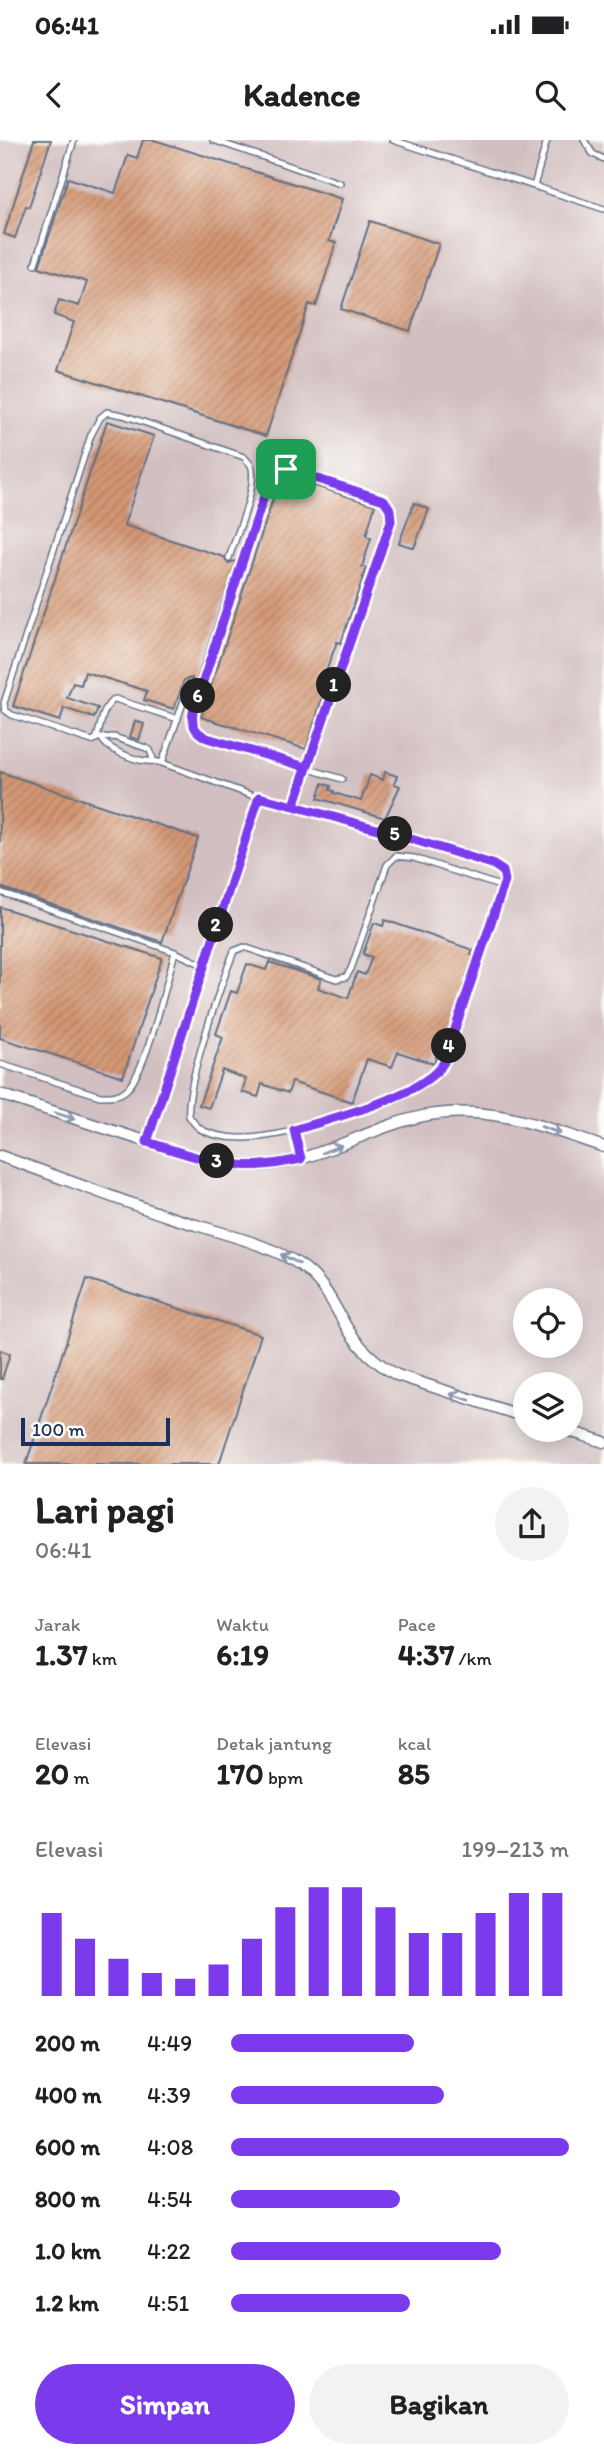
<!DOCTYPE html>
<html lang="id">
<meta charset="utf-8">
<style>
:root{--surface:#fff;--page:#f2f2f2;--text:#202124;--muted:#757577;--accent:#7c3aed}
body{margin:0;font-family:Itim,sans-serif;background:var(--page);color:var(--text);height:100vh;display:flex;flex-direction:column;font-size:26px;white-space:nowrap}
*{box-sizing:border-box;margin:0}
p{font-size:23px;color:var(--muted)}
.icon{flex:none;width:38px;height:38px;fill:none;stroke:currentColor;stroke-width:2;stroke-linecap:round;stroke-linejoin:round}
.map{position:relative;height:1324px;overflow:hidden}
.details{display:flex;flex-direction:column;background:var(--surface);flex:1}
.details>*{flex:none}
.controls{position:absolute;left:513px;top:1148px;display:grid;gap:14px}
.controls a{display:grid;place-items:center;width:70px;height:70px;border-radius:50%;background:var(--surface);box-shadow:0 4px 18px #0003;font-size:35px}
.scale{position:absolute;left:21px;bottom:18px;width:149px;box-sizing:border-box;padding-left:7px;border:4px solid #1b2f5e;border-top:0;font-size:19px;line-height:24px;white-space:nowrap;color:#1b2f5e;-webkit-text-stroke:5px #fdfcf7;paint-order:stroke}
.pin{position:absolute;display:grid;place-items:center;width:60px;height:60px;color:#fff;margin:-30px;border-radius:14px;box-shadow:0 4px 10px #0006}
.km{position:absolute;width:35px;height:35px;margin:-18px;border-radius:50%;background:#222;color:#fff;font-size:19px;line-height:35px;text-align:center}
.round{display:grid;place-items:center;flex:none;width:74px;height:74px;border-radius:37px;background:var(--page)}
.headline{display:flex;align-items:center;justify-content:space-between;height:119px;padding:0 35px}
h1{font-size:38px;font-weight:700;line-height:52px}
.stats{display:grid;grid-template-columns:repeat(3,1fr);gap:10px;height:119px;padding:7px 35px}
.stats div{display:grid;align-content:center}
.stats b{font-size:30px;font-weight:700}
.stats small{font-size:19px;font-weight:400}
.stats p{font-size:19px}
.chart{height:196px;padding:14px 35px}
.chart p{display:flex;justify-content:space-between}
.chart svg{width:100%;height:126px;margin-top:7px;stroke:var(--accent);stroke-width:6}
.cta{display:flex;gap:14px;margin-top:auto;padding:14px 35px}
.cta a{flex:1;height:80px;border-radius:42px;background:var(--accent);color:#fff;font-size:28px;font-weight:700;line-height:80px;text-align:center}
.cta a+a{background:var(--page);color:var(--text)}
ul{padding:0 35px;list-style:none;font-size:23px}
li{display:grid;grid-template-columns:112px 84px 1fr;align-items:center;height:52px}
li i{height:18px;border-radius:9px;background:var(--accent)}
.status{display:flex;justify-content:space-between;align-items:center;height:49px;padding:0 35px;background:var(--surface);direction:ltr}
.status svg{height:19px;fill:currentColor}
header{display:flex;justify-content:space-between;align-items:center;height:91px;padding:0 35px;background:var(--surface);font-size:32px;font-weight:700}
.map>svg:first-child{display:block}
</style>
<div class="status"><b>06:41</b><svg viewBox="0 0 49 12"><path d="M0 12V9h3v3zM5 12V6h3v6zM10 12V3h3v9zM15 12V0h3v12zM26 1h20v11H26zM47 4h2v5h-2z"/></svg></div>
<header><svg class="icon" aria-label="back" viewBox="0 0 24 24"><path d="M15 5l-7 7 7 7"/></svg>Kadence<svg class="icon" aria-label="search" viewBox="0 0 24 24"><circle cx="10" cy="10" r="6"/><path d="M15 15l6 6"/></svg></header>
<div class="map">
<svg width="604" height="1324" viewBox="0 0 604 1324">
<defs>
<pattern id="building-hatch" width="6" height="6" patternUnits="userSpaceOnUse" patternTransform="scale(1.75)"><rect width="6" height="6" fill="#d49774"/><path d="M-1 1l2-2M0 6l6-6M5 7l2-2" fill="none" stroke="#ab7c62"/></pattern>
</defs>
<rect width="100%" height="100%" fill="#fdfcf7"/>
<filter id="ink" filterUnits="userSpaceOnUse"><feTurbulence type="fractalNoise" baseFrequency=".0143" numOctaves="2"/><feDisplacementMap in="SourceGraphic" scale="14" xChannelSelector="R" yChannelSelector="G"/><feConvolveMatrix kernelMatrix="1 2 1 2 8 2 1 2 1" color-interpolation-filters="sRGB"/></filter>
<filter id="wash" filterUnits="userSpaceOnUse"><feTurbulence type="fractalNoise" baseFrequency=".00686" numOctaves="4" result="noise"/><feDisplacementMap in="SourceGraphic" scale="28" xChannelSelector="R" yChannelSelector="G"/><feGaussianBlur stdDeviation="1.57" result="paint"/><feColorMatrix in="noise" values="0 0 0 0 0 0 0 0 0 0 0 0 0 0 0 0 0 1.4 0 .05"/><feComposite in="paint" operator="in"/></filter>
<g filter="url(#wash)">
<rect width="100%" height="100%" fill="#ece5c7"/>
<path fill="#d2bfc1" fill-rule="evenodd" d="M 0,0 L 604,0 L 604,1324 L 0,1324 ZM 525,1160 L 570,1160 L 570,1206 L 525,1206 ZM 525,1244 L 570,1244 L 570,1290 L 525,1290 Z"/>
<g id="blocks">
<path fill="url(#building-hatch)" d="M 34,0 L 51,0 L 29,67 L 26,66 L 15,98 L 4,94 Z
M 143,0 L 154,0 L 342,59 L 329,101 L 336,103 L 316,166 L 309,164 L 266,296 L 58,230 L 74,182 L 54,175 L 59,160 L 79,166 L 87,142 L 39,127 L 68,38 L 115,53 L 128,15 L 137,18 Z
M 370,81 L 439,104 L 410,191 L 341,169 Z
M 107,281 L 154,296 L 124,385 L 224,417 L 228,423 L 236,421 L 195,546 L 192,538 L 184,540 L 174,569 L 144,560 L 147,551 L 85,532 L 81,545 L 73,543 L 67,558 L 98,568 L 94,578 L 64,568 L 60,581 L 13,566 Z
M 281,335 L 375,365 L 366,396 L 371,398 L 362,427 L 366,428 L 341,503 L 337,502 L 328,526 L 322,546 L 326,547 L 306,609 L 201,577 Z
M 414,363 L 429,369 L 414,408 L 399,403 Z
M 135,581 L 144,584 L 139,600 L 130,597 Z
M 0,632 L 198,698 L 162,802 L 0,747 Z
M 385,632 L 397,636 L 394,644 L 400,646 L 385,678 L 318,658 L 323,643 L 331,646 L 330,650 L 334,651 L 334,653 L 361,661 L 370,635 L 383,640 Z
M 0,767 L 162,818 L 123,937 L 0,898 Z
M 385,780 L 473,810 L 471,815 L 474,816 L 446,900 L 442,899 L 434,924 L 398,912 L 392,927 L 367,919 L 352,962 L 292,942 L 288,953 L 262,944 L 258,957 L 242,952 L 246,939 L 222,930 L 209,968 L 199,965 L 223,897 L 216,894 L 231,851 L 237,853 L 247,824 L 266,830 L 269,822 L 321,839 L 318,848 L 348,858 L 357,832 L 365,835 L 372,817 L 363,814 L 374,783 L 383,786 Z
M 87,1139 L 261,1195 L 219,1324 L 26,1324 Z
M 0,1210 L 10,1214 L 2,1239 L 0,1239 Z"/>
</g>
</g>
<g filter="url(#ink)">
<use href="#blocks" fill-opacity="0" stroke="#646f83" stroke-width="2"/>
<g fill="none" stroke-linecap="round" stroke-linejoin="round">
<g stroke="#646f83" stroke-width="8">
<path id="service" d="M 213,0 L 340,43
M 393,0 L 604,69
M 584,0 L 593,14 L 604,19
M 534,46 L 547,0
M 35,124 L 74,0
M 178,579 L 115,559 C 101,567 102,586 96,599 L 92,601 L 12,575 L 5,570 L 4,563 L 91,295 L 100,278 L 107,272 L 123,275 L 244,317 C 245,318 250,324 251,325 C 259,345 235,398 229,418
M 100,598 L 114,597 L 146,608 L 150,610 L 153,619
M 102,599 C 106,609 134,620 146,621 C 153,622 154,620 162,623 L 190,543
M 162,623 L 259,658 L 395,694 L 492,724 C 503,729 506,735 503,747 L 444,922 C 441,926 439,931 435,935 C 408,958 310,989 273,995 C 252,999 224,1000 204,991 C 197,988 193,982 189,976 C 185,946 222,842 234,811 L 244,807 L 336,839 L 346,837 L 351,829 L 387,725 L 396,716 L 414,718 L 503,747
M 294,666 L 391,381 L 390,369 L 384,360 L 286,329 L 275,329 L 270,338 L 192,580 L 198,594 L 207,598 L 342,639
M 0,752 L 175,812 L 203,825
M 0,924 L 100,956 C 109,956 118,957 126,950 C 146,934 167,840 175,812
M 294,990 L 300,1018
M 147,1001 L 259,658"/>
</g>
<g stroke="#646f83" stroke-width="13">
<path id="minor" d="M 0,954 C 47,970 95,985 142,1000 C 173,1010 207,1023 240,1025 C 306,1031 361,989 423,976 C 488,963 544,987 604,1007
M 0,1016 C 57,1036 113,1058 170,1077 C 206,1089 271,1104 300,1125 C 324,1141 333,1164 347,1188 C 359,1207 377,1224 397,1235 L 525,1277
M 566,1290 L 604,1302"/>
</g>
<use href="#service" stroke="#fff" stroke-width="5"/>
<use href="#minor" stroke="#fff" stroke-width="10"/>
</g>
<defs><path id="oneway-shaft" d="M-6 0H5M1.5-3L5.5 0L1.5 3" fill="none" stroke-width="1.6" stroke-linecap="round" stroke-linejoin="round" transform="scale(1.75)"/></defs>
<g stroke="#8d97ae">
<use href="#oneway-shaft" transform="translate(65 976) rotate(18)"/>
<use href="#oneway-shaft" transform="translate(551 990) rotate(19)"/>
<use href="#oneway-shaft" transform="translate(332 1009) rotate(-21)"/>
<use href="#oneway-shaft" transform="translate(290 1119) rotate(-153)"/>
<use href="#oneway-shaft" transform="translate(460 1257) rotate(-162)"/>
</g>
</g>
<g fill="none" stroke-linecap="round" stroke-linejoin="round" filter="url(#ink)">
<g stroke="#fff" stroke-width="14">
<path id="route" d="M 286,329 L 384,360 L 390,369 L 391,381 L 294,666 L 259,657 L 147,1002 C 177,1011 209,1023 239,1025 C 260,1027 281,1023 301,1019 L 294,990 C 332,978 425,956 444,922 L 505,741 L 503,731 L 492,724 L 395,694 L 294,666 L 306,627 L 207,598 C 195,592 191,585 193,572 L 270,338 L 275,330 L 286,329"/>
</g>
<use href="#route" stroke="#7c3aed" stroke-width="9"/>
</g>
</svg>
<div class="controls">
<a><svg class="icon" aria-label="locate" viewBox="0 0 24 24"><circle cx="12" cy="12" r="6"/><path d="M12 2v4M12 18v4M2 12h4M18 12h4"/></svg></a>
<a><svg class="icon" aria-label="layers" viewBox="0 0 24 24"><path d="M12 4l9 5-9 5-9-5zM3 14l9 5 9-5"/></svg></a>
</div>
<div class="scale">100 m</div>
<div class="pin" style="left:286px;top:329px;background:#1e9e55"><svg class="icon" aria-label="arrive" viewBox="0 0 24 24"><path d="M6 21V4h12l-3 4 3 4H6"/></svg></div>
<b class="km" style="left:334px;top:545px">1</b>
<b class="km" style="left:216px;top:785px">2</b>
<b class="km" style="left:217px;top:1021px">3</b>
<b class="km" style="left:449px;top:906px">4</b>
<b class="km" style="left:395px;top:694px">5</b>
<b class="km" style="left:198px;top:556px">6</b>
</div>
<section class="details">
<div class="headline"><div><h1>Lari pagi</h1><p>06:41</p></div><a class="round"><svg class="icon" aria-label="share" viewBox="0 0 24 24"><path d="M12 15V3M7 8l5-5 5 5M5 13v7h14v-7"/></svg></a></div>
<div class="stats">
<div><p>Jarak</p><b>1.37<small> km</small></b></div>
<div><p>Waktu</p><b>6:19</b></div>
<div><p>Pace</p><b>4:37<small> /km</small></b></div>
</div>
<div class="stats">
<div><p>Elevasi</p><b>20<small> m</small></b></div>
<div><p>Detak jantung</p><b>170<small> bpm</small></b></div>
<div><p>kcal</p><b>85</b></div>
</div>
<div class="chart"><p><span>Elevasi</span>199–213 m</p>
<svg viewBox="0 0 160 44" preserveAspectRatio="none"><path d="M5 44V15M15 44V24M25 44V31M35 44V36M45 44V38M55 44V33M65 44V24M75 44V13M85 44V6M95 44V6M105 44V13M115 44V22M125 44V22M135 44V15M145 44V8M155 44V8"/></svg>
</div>
<ul>
<li><b>200 m</b>4:49<i style="width:54%"></i></li>
<li><b>400 m</b>4:39<i style="width:63%"></i></li>
<li><b>600 m</b>4:08<i style="width:100%"></i></li>
<li><b>800 m</b>4:54<i style="width:50%"></i></li>
<li><b>1.0 km</b>4:22<i style="width:80%"></i></li>
<li><b>1.2 km</b>4:51<i style="width:53%"></i></li>
</ul>
<div class="cta"><a>Simpan</a><a>Bagikan</a></div>
</section>
